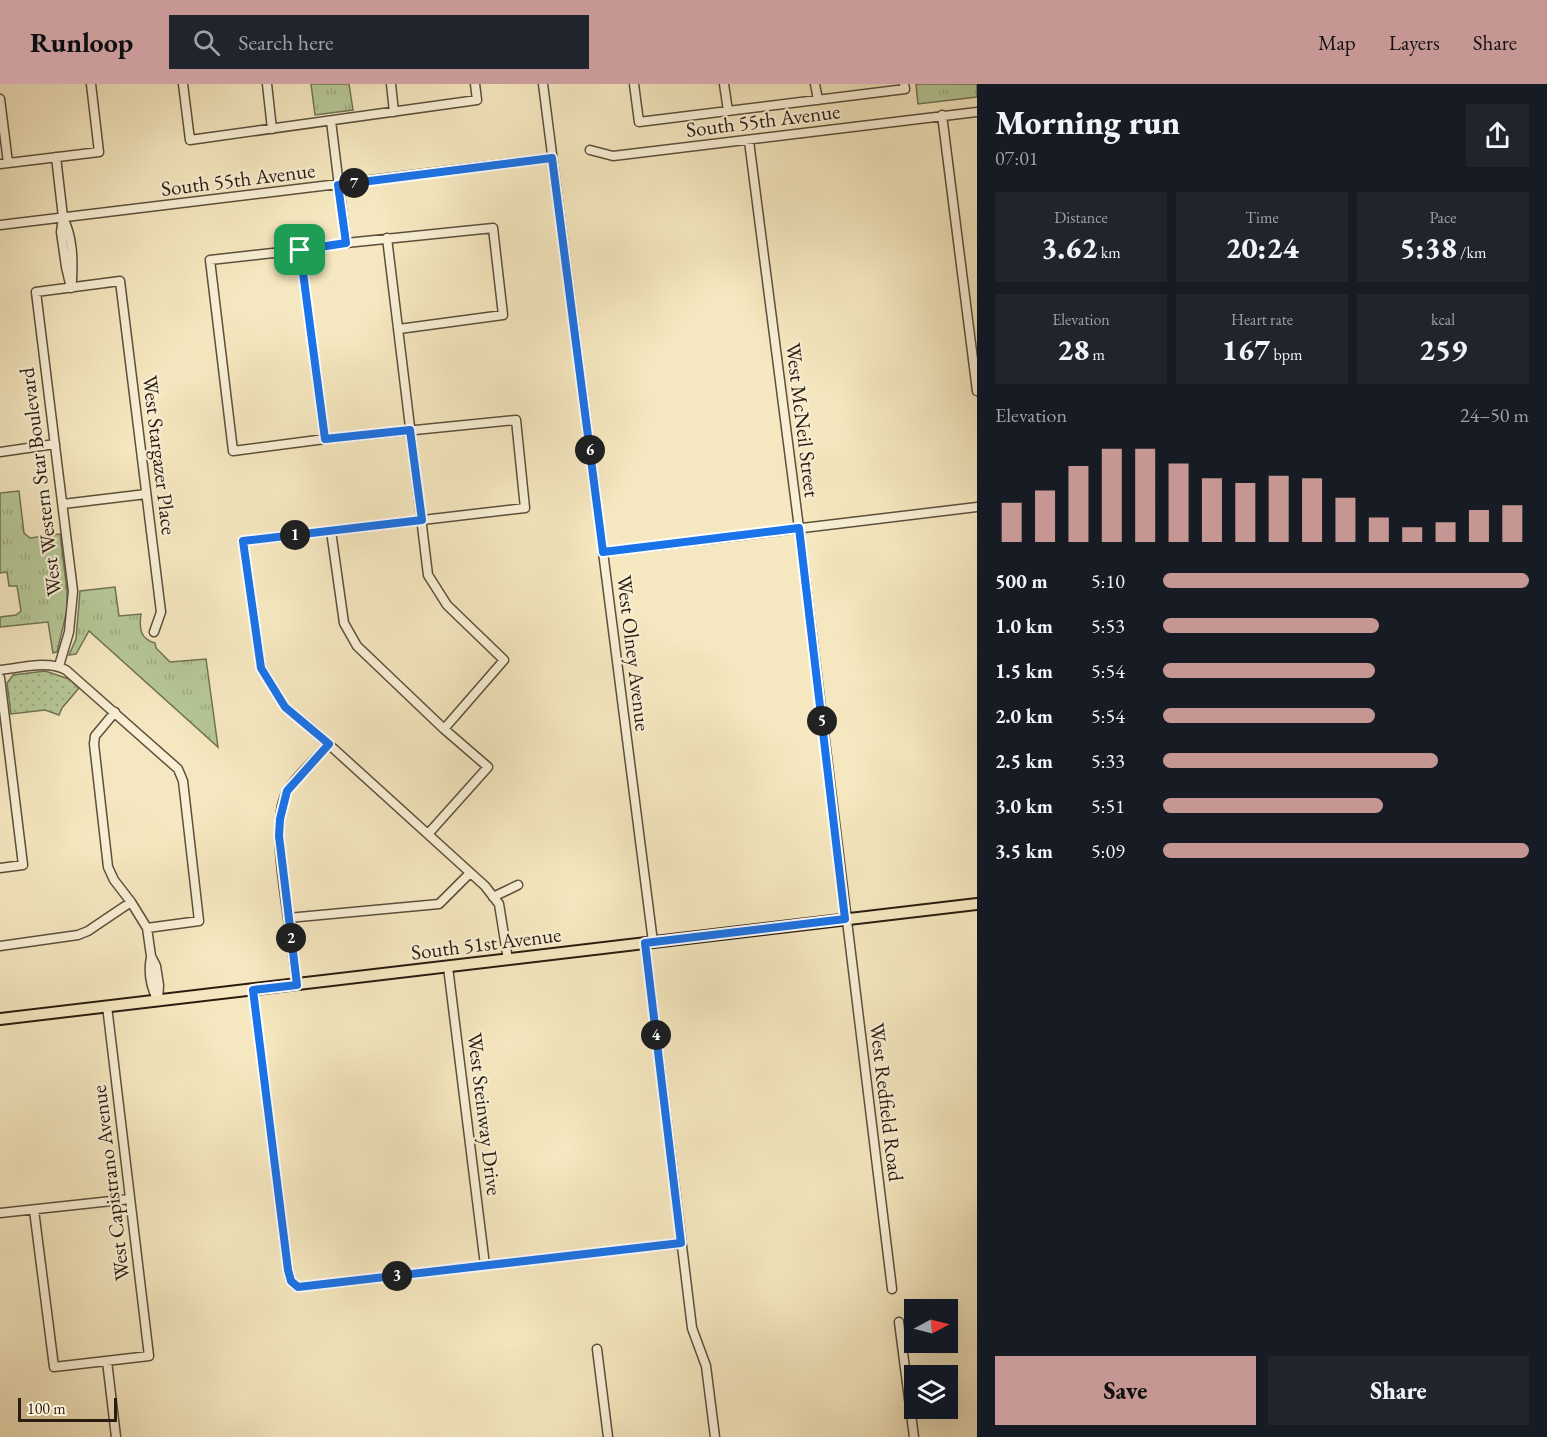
<!DOCTYPE html>
<meta charset="utf-8">
<style>
:root{--surface:#171b24;--page:#20242c;--text:#f1f3f6;--muted:#9ea1a6;--accent:#c59692}
body{margin:0;font-family:"EB Garamond",serif;background:var(--page);color:var(--text);height:100vh;display:flex;flex-direction:column;font-size:22px;white-space:nowrap}
*{box-sizing:border-box;margin:0}
p{font-size:20px;color:var(--muted)}
.icon{flex:none;width:33px;height:33px;fill:none;stroke:currentColor;stroke-width:2;stroke-linecap:round;stroke-linejoin:round}
.map{position:relative;flex:1;overflow:hidden}
.details{display:flex;flex-direction:column;background:var(--surface);width:570px}
.details>*{flex:none}
.needle{width:39px;rotate:83deg}
.buttons{position:absolute;left:904px;top:1215px;display:grid;gap:12px}
.buttons a{display:grid;place-items:center;width:54px;height:54px;border-radius:0px;background:var(--surface);box-shadow:0 6px 24px #0002;font-size:30px}
.scale{position:absolute;left:18px;bottom:15px;width:99px;box-sizing:border-box;padding-left:6px;border:3px solid #291c10;border-top:0;font-size:16px;line-height:21px;white-space:nowrap;color:#291c10;-webkit-text-stroke:4px #f8efd5;paint-order:stroke}
.pin{position:absolute;display:grid;place-items:center;width:51px;height:51px;color:#fff;margin:-26px;border-radius:12px;box-shadow:0 3px 9px #0006}
.km{position:absolute;width:30px;height:30px;margin:-15px;border-radius:50%;background:#222;color:#fff;font-size:16px;line-height:30px;text-align:center}
.round{display:grid;place-items:center;flex:none;width:63px;height:63px;border-radius:0px;background:var(--page)}
.summary{display:flex;align-items:center;justify-content:space-between;height:102px;padding:0 18px}
h1{font-size:33px;font-weight:800;line-height:45px}
.metrics{display:grid;grid-template-columns:repeat(3,1fr);gap:9px;height:102px;padding:6px 18px}
.metrics div{display:grid;align-content:center;border-radius:0px;background:var(--page);text-align:center}
.metrics b{font-size:30px;font-weight:800}
.metrics small{font-size:16px;font-weight:400}
.metrics p{font-size:16px}
.chart{height:168px;padding:12px 18px}
.chart p{display:flex;justify-content:space-between}
.chart svg{width:100%;height:108px;margin-top:6px;stroke:var(--accent);stroke-width:6}
.action{display:flex;gap:12px;margin-top:auto;padding:12px 18px}
.action a{flex:1;height:69px;border-radius:0px;background:var(--accent);color:#111;font-size:24px;font-weight:800;line-height:69px;text-align:center}
.action a+a{background:var(--page);color:var(--text)}
ul{padding:0 18px;list-style:none;font-size:20px}
li{display:grid;grid-template-columns:96px 72px 1fr;align-items:center;height:45px}
li i{height:15px;border-radius:8px;background:var(--accent)}
header{display:flex;align-items:center;gap:36px;box-sizing:border-box;height:84px;padding:0 30px;background:var(--accent);color:#111}
header strong{font-size:28px}
nav{display:flex;gap:33px;margin-inline-start:auto;font-size:21px}
.search{width:420px;height:54px;background:var(--page);display:flex;align-items:center;gap:15px;box-sizing:border-box;padding:0 21px;border-radius:0px;color:var(--muted);font-size:22px}
main{display:flex;flex:1;min-height:0}
.map>svg:first-child{display:block}
</style>
<header>
<strong>Runloop</strong>
<div class="search"><svg class="icon" aria-label="search" viewBox="0 0 24 24"><circle cx="10" cy="10" r="6"/><path d="M15 15l6 6"/></svg>Search here</div>
<nav><a>Map</a><a>Layers</a><a>Share</a></nav>
</header>
<main>
<div class="map">
<svg width="977" height="1353" viewBox="0 0 977 1353">
<defs>
<pattern id="grass-dots" width="8" height="8" patternUnits="userSpaceOnUse" patternTransform="scale(1.5)"><rect width="8" height="8" fill="#b6c796"/><path d="M2 2h.1M6 6h.1" fill="none" stroke="#9caa80" stroke-width="1.8" stroke-linecap="round"/></pattern>
<pattern id="park-tufts" width="24" height="20" patternUnits="userSpaceOnUse" patternTransform="scale(1.5)"><rect width="24" height="20" fill="#b6c796"/><path d="M3 7l-1-3M5 7V3M7 7l1-3M15 17l-1-3M17 17v-4M19 17l1-3" fill="none" stroke="#9caa80"/></pattern>
</defs>
<rect width="100%" height="100%" fill="#f5e7bf"/>
<filter id="stains"><feTurbulence type="fractalNoise" baseFrequency=".00333" numOctaves="4"/><feColorMatrix values="0 0 0 0 .2 0 0 0 0 .09 0 0 0 0 .02 0 0 0 .5 -.17"/></filter>
<radialGradient id="worn" r=".72"><stop offset=".6" stop-color="#630" stop-opacity="0"/><stop offset="1" stop-color="#630" stop-opacity=".3"/></radialGradient>
<path fill="url(#grass-dots)" stroke="#707253" stroke-width="1.5" d="M 45,587 L 69,595 L 79,604 L 62,624 L 59,631 L 45,626 L 11,630 L 7,599 L 13,591 Z"/>
<path fill="url(#park-tufts)" stroke="#707253" stroke-width="1.5" d="M 311,0 L 349,0 L 353,26 L 315,31 Z
M 916,0 L 977,0 L 977,13 L 918,20 Z
M 19,407 L 24,449 L 30,454 L 60,450 L 67,507 L 67,526 L 57,568 L 53,569 L 48,538 L 0,543 L 0,533 L 16,531 L 21,527 L 17,502 L 9,502 L 7,488 L 0,489 L 0,409 Z
M 115,503 L 119,532 L 141,530 C 139,544 140,555 155,559 L 156,564 L 170,578 L 206,575 L 218,663 L 89,547 L 76,570 L 69,571 L 76,555 L 80,507 Z"/>
<g fill="none" stroke-linecap="round" stroke-linejoin="round">
<g stroke="#5c4f3c" stroke-width="11">
<path id="minor" d="M 183,0 L 190,56 L 477,16 L 475,0
M 267,0 L 272,45
M 391,0 L 394,28
M 543,0 L 653,858
M 634,0 L 639,38 L 905,5 L 904,0
M 724,0 L 728,27
M 815,0 L 818,16
M 0,15 L 8,79
M 942,31 L 977,307
M 331,37 L 346,159
M 749,57 L 799,444 L 892,1205
M 590,66 L 613,72 L 977,28
M 56,73 L 63,133 L 61,148 L 66,183 L 71,204
M 0,80 L 99,68 L 91,0
M 63,134 C 73,153 73,176 72,197
M 0,141 L 552,74
M 387,154 L 428,491 L 447,521 L 504,576 L 444,645
M 300,166 L 325,355
M 399,245 L 503,231 L 493,144 L 346,159 L 300,166 L 210,176 L 233,367 L 325,355 L 516,336 L 525,424 L 243,457 L 261,583 L 285,623 L 313,646 L 485,802 L 499,820 L 508,876
M 0,368 L 55,360
M 63,420 L 146,410
M 331,447 L 344,539 L 357,562 L 444,645 L 488,683 L 428,750
M 603,468 L 977,423
M 59,582 L 69,548 L 73,507 L 36,208 L 120,197 L 161,528 L 154,548
M 0,586 C 21,584 47,576 66,586 L 178,685 L 183,697 L 199,837 L 147,844
M 0,594 L 23,781 L 0,784
M 115,628 L 95,652 L 94,660 L 108,783 L 114,796 L 131,818 L 147,844 L 151,872 L 156,882 L 159,901 L 158,917
M 329,660 C 316,675 299,689 288,706 C 271,732 284,803 288,834 L 439,820 L 470,789
M 493,813 L 518,801
M 288,834 L 297,901
M 645,859 L 692,1244 L 706,1282 L 715,1353
M 0,862 L 78,851 L 88,847 L 131,818
M 151,873 C 148,888 150,901 157,915
M 448,883 L 485,1181
M 253,906 L 288,1186 L 291,1197 L 298,1203 L 681,1159
M 34,1126 L 54,1283 L 149,1272 L 107,922
M 0,1129 L 130,1115
M 899,1238 L 914,1353
M 597,1265 L 608,1353
M 107,1277 L 116,1353"/>
</g>
<g stroke="#291c10" stroke-width="14">
<path id="major" d="M 0,935 L 977,820"/>
</g>
<use href="#minor" stroke="#f8efd5" stroke-width="8"/>
<use href="#major" stroke="#f5e7bf" stroke-width="10"/>
</g>
<g fill="none" stroke-linecap="round" stroke-linejoin="round">
<g stroke="#fff" stroke-width="12">
<path id="route" d="M 552,74 L 603,468 L 799,444 L 845,835 L 645,859 L 681,1159 L 298,1203 L 291,1197 L 288,1186 L 253,906 L 297,901 L 279,752 L 280,735 L 287,707 L 329,660 L 285,623 L 261,584 L 243,457 L 422,436 L 410,346 L 325,355 L 300,166 L 346,159 L 338,101 Z"/>
</g>
<use href="#route" stroke="#1a73e8" stroke-width="8"/>
</g>
<g text-anchor="middle" dominant-baseline="central" stroke-width="4.5" stroke-linejoin="round" paint-order="stroke">
<g font-size="21" fill="#291c10" stroke="#f8efd5">
<text transform="translate(763 36) rotate(-7)">South 55th Avenue</text>
<text transform="translate(238 95) rotate(-7)">South 55th Avenue</text>
<text transform="translate(803 336) rotate(83)">West McNeil Street</text>
<text transform="translate(160 371) rotate(83)">West Stargazer Place</text>
<text transform="translate(40 398) rotate(-97)">West Western Star Boulevard</text>
<text transform="translate(634 569) rotate(83)">West Olney Avenue</text>
<text transform="translate(486 859) rotate(-7)">South 51st Avenue</text>
<text transform="translate(887 1018) rotate(83)">West Redfield Road</text>
<text transform="translate(485 1030) rotate(83)">West Steinway Drive</text>
<text transform="translate(110 1099) rotate(-97)">West Capistrano Avenue</text>
</g>
</g>
<rect width="100%" height="100%" filter="url(#stains)"/>
<rect width="100%" height="100%" fill="url(#worn)"/>
</svg>
<div class="buttons">
<a><svg class="needle" viewBox="-14 -14 28 28"><path d="M0-13l5 13h-10z" fill="#e53935"/><path d="M0 13l5-13h-10z" fill="#9ea1a6"/></svg></a>
<a><svg class="icon" aria-label="layers" viewBox="0 0 24 24"><path d="M12 4l9 5-9 5-9-5zM3 14l9 5 9-5"/></svg></a>
</div>
<div class="scale">100 m</div>
<div class="pin" style="left:300px;top:166px;background:#1e9e55"><svg class="icon" aria-label="arrive" viewBox="0 0 24 24"><path d="M6 21V4h12l-3 4 3 4H6"/></svg></div>
<b class="km" style="left:295px;top:451px">1</b>
<b class="km" style="left:291px;top:854px">2</b>
<b class="km" style="left:397px;top:1192px">3</b>
<b class="km" style="left:656px;top:951px">4</b>
<b class="km" style="left:822px;top:637px">5</b>
<b class="km" style="left:590px;top:366px">6</b>
<b class="km" style="left:354px;top:99px">7</b>
</div>
<section class="details">
<div class="summary"><div><h1>Morning run</h1><p>07:01</p></div><a class="round"><svg class="icon" aria-label="share" viewBox="0 0 24 24"><path d="M12 15V3M7 8l5-5 5 5M5 13v7h14v-7"/></svg></a></div>
<div class="metrics">
<div><p>Distance</p><b>3.62<small> km</small></b></div>
<div><p>Time</p><b>20:24</b></div>
<div><p>Pace</p><b>5:38<small> /km</small></b></div>
</div>
<div class="metrics">
<div><p>Elevation</p><b>28<small> m</small></b></div>
<div><p>Heart rate</p><b>167<small> bpm</small></b></div>
<div><p>kcal</p><b>259</b></div>
</div>
<div class="chart"><p><span>Elevation</span>24–50 m</p>
<svg viewBox="0 0 160 44" preserveAspectRatio="none"><path d="M5 44V28M15 44V23M25 44V13M35 44V6M45 44V6M55 44V12M65 44V18M75 44V20M85 44V17M95 44V18M105 44V26M115 44V34M125 44V38M135 44V36M145 44V31M155 44V29"/></svg>
</div>
<ul>
<li><b>500 m</b>5:10<i style="width:100%"></i></li>
<li><b>1.0 km</b>5:53<i style="width:59%"></i></li>
<li><b>1.5 km</b>5:54<i style="width:58%"></i></li>
<li><b>2.0 km</b>5:54<i style="width:58%"></i></li>
<li><b>2.5 km</b>5:33<i style="width:75%"></i></li>
<li><b>3.0 km</b>5:51<i style="width:60%"></i></li>
<li><b>3.5 km</b>5:09<i style="width:100%"></i></li>
</ul>
<div class="action"><a>Save</a><a>Share</a></div>
</section>
</main>
